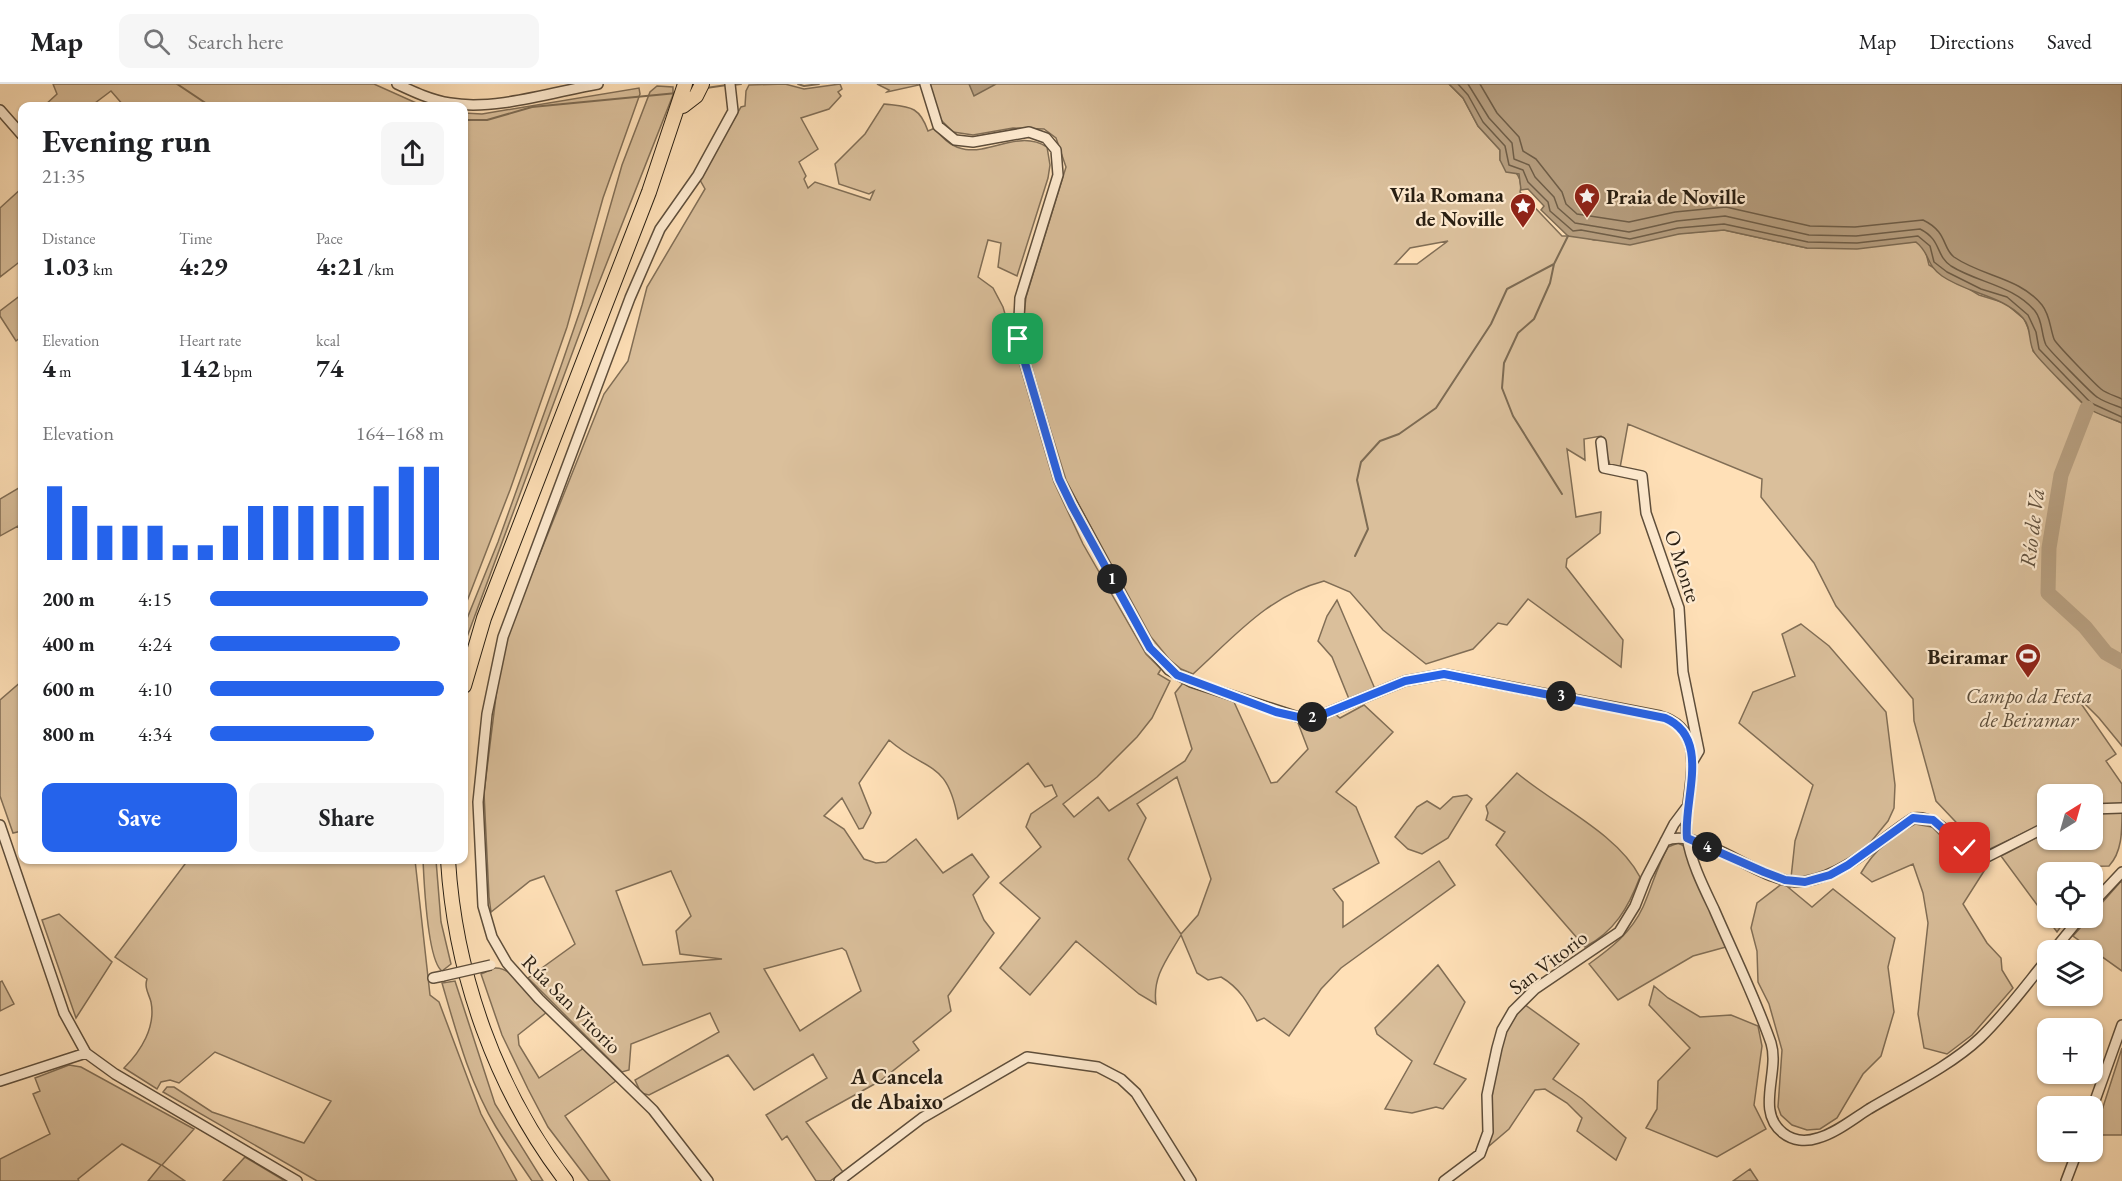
<!DOCTYPE html>
<meta charset="utf-8">
<style>
:root{--surface:#fff;--page:#f6f6f6;--text:#202124;--muted:#757577;--line:#e0e0e0;--accent:#2563eb}
body{margin:0;font-family:"EB Garamond",serif;background:var(--page);color:var(--text);height:100vh;display:flex;flex-direction:column;font-size:22px;white-space:nowrap}
*{box-sizing:border-box;margin:0}
p{font-size:20px;color:var(--muted)}
.icon{flex:none;width:33px;height:33px;fill:none;stroke:currentColor;stroke-width:2;stroke-linecap:round;stroke-linejoin:round}
.map{position:relative;flex:1;overflow:hidden}
.drawer{position:absolute;left:18px;top:18px;width:450px;height:762px;display:flex;flex-direction:column;background:var(--surface);border-radius:12px;box-shadow:0 2px 4px #0004}
.drawer>*{flex:none}
.needle{width:39px;rotate:37deg}
.buttons{position:absolute;left:2037px;top:700px;display:grid;gap:12px}
.buttons a{display:grid;place-items:center;width:66px;height:66px;border-radius:12px;background:var(--surface);box-shadow:0 2px 4px #0004;font-size:30px}
.pin{position:absolute;display:grid;place-items:center;width:51px;height:51px;color:#fff;margin:-26px;border-radius:12px;box-shadow:0 3px 9px #0006}
.km{position:absolute;width:30px;height:30px;margin:-15px;border-radius:50%;background:#222;color:#fff;font-size:16px;line-height:30px;text-align:center}
.round{display:grid;place-items:center;flex:none;width:63px;height:63px;border-radius:12px;background:var(--page)}
.headline{display:flex;align-items:center;justify-content:space-between;height:102px;padding:0 24px}
h1{font-size:33px;font-weight:700;line-height:45px}
.metrics{display:grid;grid-template-columns:repeat(3,1fr);gap:9px;height:102px;padding:6px 24px}
.metrics div{display:grid;align-content:center}
.metrics b{font-size:26px;font-weight:700}
.metrics small{font-size:16px;font-weight:400}
.metrics p{font-size:16px}
.chart{height:168px;padding:12px 24px}
.chart p{display:flex;justify-content:space-between}
.chart svg{width:100%;height:108px;margin-top:6px;stroke:var(--accent);stroke-width:6}
.primary-button{display:flex;gap:12px;margin-top:auto;padding:12px 24px}
.primary-button a{flex:1;height:69px;border-radius:12px;background:var(--accent);color:#fff;font-size:24px;font-weight:700;line-height:69px;text-align:center}
.primary-button a+a{background:var(--page);color:var(--text)}
ul{padding:0 24px;list-style:none;font-size:20px}
li{display:grid;grid-template-columns:96px 72px 1fr;align-items:center;height:45px}
li i{height:15px;border-radius:8px;background:var(--accent)}
header{display:flex;align-items:center;gap:36px;box-sizing:border-box;height:84px;padding:0 30px;background:var(--surface);border-bottom:2px solid var(--line)}
header strong{font-size:28px}
nav{display:flex;gap:33px;margin-inline-start:auto;font-size:21px}
.search{width:420px;height:54px;background:var(--page);display:flex;align-items:center;gap:15px;box-sizing:border-box;padding:0 21px;border-radius:12px;color:var(--muted);font-size:22px}
.map>svg:first-child{display:block}
</style>
<header>
<strong>Map</strong>
<div class="search"><svg class="icon" aria-label="search" viewBox="0 0 24 24"><circle cx="10" cy="10" r="6"/><path d="M15 15l6 6"/></svg>Search here</div>
<nav><a>Map</a><a>Directions</a><a>Saved</a></nav>
</header>
<div class="map">
<svg width="2122" height="1097" viewBox="0 0 2122 1097">
<rect width="100%" height="100%" fill="#ffe0b7"/>
<filter id="stains"><feTurbulence type="fractalNoise" baseFrequency=".00333" numOctaves="4"/><feColorMatrix values="0 0 0 0 .2 0 0 0 0 .09 0 0 0 0 .02 0 0 0 .5 -.17"/></filter>
<radialGradient id="worn" r=".72"><stop offset=".6" stop-color="#630" stop-opacity="0"/><stop offset="1" stop-color="#630" stop-opacity=".3"/></radialGradient>
<path fill="#dabf9b" stroke="#816e56" stroke-width="1.5" fill-rule="evenodd" d="M 53,0 L 374,0 L 423,22 L 124,22 L 111,7 L 91,22 L 44,22 L 57,10 Z
M 785,0 L 804,5 L 840,0 L 842,5 L 838,8 L 841,12 L 829,25 L 801,34 L 818,65 L 799,78 L 806,92 L 804,95 L 808,104 L 815,98 L 870,116 L 874,107 L 869,110 L 839,100 L 835,80 L 865,50 L 884,20 C 909,23 919,21 928,47 L 935,44 C 970,94 1009,39 1047,63 L 1050,81 L 1048,94 L 1017,192 L 998,183 L 1001,159 L 988,156 L 978,193 L 993,204 L 1003,223 L 1054,398 L 1083,460 L 1146,570 L 1161,585 L 1158,590 L 1170,597 L 1152,634 L 1137,653 L 1097,693 L 1063,720 L 1074,733 L 1098,713 L 1109,727 L 1185,677 L 1192,665 L 1175,609 L 1183,599 L 1234,618 L 1271,699 L 1277,698 L 1308,665 L 1298,639 L 1335,630 L 1340,634 L 1364,621 L 1393,648 L 1336,708 L 1356,723 L 1379,779 L 1333,805 L 1343,818 L 1343,843 L 1439,777 L 1455,801 L 1341,884 L 1321,905 L 1289,952 L 1264,934 L 1257,937 C 1248,919 1240,904 1221,893 L 1208,896 L 1197,889 L 1181,851 C 1168,874 1152,892 1156,920 L 1139,910 L 1076,857 L 1030,911 L 1000,884 L 1040,834 L 1000,799 L 1041,763 L 1026,743 L 1031,730 L 1057,712 L 1052,701 L 1045,703 L 1028,679 L 958,735 C 947,675 927,689 889,656 L 859,699 L 871,729 L 863,744 L 859,745 L 842,714 L 824,732 L 844,745 L 864,775 L 876,779 L 886,778 L 916,755 L 943,789 L 972,770 L 989,793 L 973,811 L 984,836 L 994,849 L 948,912 L 951,927 L 913,958 L 919,966 L 880,997 L 806,1038 L 843,1088 L 830,1097 L 816,1097 L 787,1052 L 782,1056 L 766,1031 L 827,994 L 813,970 L 754,1006 L 728,971 L 649,1011 L 641,1009 L 635,996 L 719,948 L 710,929 L 631,960 L 629,986 L 622,988 L 528,894 L 575,860 L 544,792 L 530,797 L 491,828 L 489,813 L 484,709 L 502,564 L 604,310 L 628,277 L 647,203 L 705,105 L 700,96 L 741,23 L 745,22 L 746,7 L 749,1 ZM 1177,693 L 1211,795 L 1198,831 L 1181,850 L 1128,775 L 1146,734 L 1137,720 ZM 671,787 L 691,832 L 676,847 L 680,870 L 722,875 L 643,881 L 616,807 ZM 842,864 L 846,867 L 861,907 L 800,947 L 764,885 Z
M 877,0 L 919,0 L 919,1 L 887,8 L 889,6 Z
M 930,0 L 1449,0 L 1463,14 L 1478,42 L 1500,66 L 1500,76 C 1513,86 1524,91 1520,108 L 1562,152 L 1580,152 L 1594,156 L 1724,146 L 1807,164 L 1916,158 L 1925,165 L 1929,181 L 1979,211 L 2005,219 L 2024,235 L 2031,250 L 2033,267 L 2087,324 L 2122,339 L 2122,662 L 2099,634 L 2073,608 L 2116,670 L 2106,677 L 2122,700 L 2122,721 L 2093,721 L 2092,711 L 2048,711 L 2047,738 L 1990,765 L 1970,753 L 1936,717 L 1914,637 L 1913,615 L 1836,522 L 1814,479 L 1761,413 L 1762,395 L 1628,340 L 1620,384 L 1610,381 L 1601,352 L 1584,355 L 1585,376 L 1567,365 L 1576,433 L 1601,428 L 1600,449 L 1567,475 L 1566,483 L 1623,556 L 1621,583 L 1528,515 L 1507,541 L 1498,539 L 1473,565 L 1426,580 L 1383,546 L 1350,508 L 1324,497 C 1268,512 1235,552 1193,590 L 1181,585 L 1169,575 L 1151,553 L 1079,421 L 1066,396 L 1027,271 L 1023,239 L 1026,213 L 1066,83 L 1056,54 L 1044,45 L 1013,44 L 973,51 L 953,48 L 940,35 ZM 1448,157 L 1417,180 L 1395,180 L 1410,164 Z
M 657,2 L 673,3 L 673,11 L 589,224 L 464,561 L 464,542 L 498,458 L 561,282 L 582,221 L 622,81 L 650,8 Z
M 639,4 L 640,10 L 603,114 L 567,243 L 510,406 L 464,525 L 464,29 L 482,30 Z
M 22,104 L 22,176 L 0,193 L 0,124 Z
M 21,211 L 22,252 L 16,257 L 0,232 L 0,227 Z
M 22,402 L 22,449 L 18,442 L 0,452 L 0,415 Z
M 1337,516 L 1375,605 L 1349,615 L 1332,573 L 1318,557 L 1327,532 Z
M 1801,540 L 1829,562 L 1886,628 L 1895,701 L 1894,724 L 1888,737 L 1860,771 L 1790,803 L 1795,757 L 1813,701 L 1739,639 L 1753,608 L 1795,592 L 1782,550 Z
M 22,597 L 22,747 L 13,749 L 0,712 L 0,616 Z
M 1517,689 C 1555,721 1617,749 1640,793 C 1628,824 1615,847 1585,863 L 1496,761 L 1505,748 L 1486,736 L 1488,729 L 1486,722 Z
M 1467,711 L 1472,715 L 1448,754 L 1422,770 L 1408,765 L 1395,753 L 1417,723 L 1427,717 L 1440,725 L 1453,713 Z
M 2122,728 C 2122,748 2122,768 2109,782 L 2058,783 L 2059,789 L 2048,789 L 2048,834 L 2067,834 L 2057,848 L 2001,772 L 2047,748 L 2048,756 L 2092,756 L 2093,729 Z
M 1915,740 L 1932,743 L 1959,770 L 1986,784 L 1963,820 L 1987,859 L 2001,874 L 2002,886 L 2013,904 L 1972,951 L 1947,970 L 1924,964 L 1918,930 L 1928,839 L 1923,809 L 1913,780 L 1872,798 L 1861,789 C 1875,765 1891,753 1915,740 Z
M 1678,759 L 1684,762 L 1726,863 L 1693,872 L 1618,916 L 1589,880 C 1611,864 1631,849 1643,823 C 1652,803 1657,782 1668,763 Z
M 188,776 L 415,776 L 430,911 L 439,918 L 481,1030 L 517,1097 L 317,1097 L 163,1008 L 167,1003 L 174,1003 L 212,1028 L 304,1059 L 331,1017 L 215,968 L 179,999 L 170,996 L 161,998 L 157,1005 L 124,984 C 141,967 156,943 151,918 C 149,910 144,904 147,895 L 115,873 Z
M 423,776 L 436,776 L 441,838 L 451,880 L 442,887 C 427,876 424,796 423,776 Z
M 2122,796 L 2122,887 L 2073,852 L 2089,834 L 2092,834 L 2093,829 Z
M 1783,799 L 1812,823 L 1833,805 L 1895,854 L 1888,883 L 1894,928 L 1881,972 L 1863,990 L 1837,1034 L 1820,1045 L 1807,1046 L 1792,1041 L 1781,1031 L 1778,1023 L 1782,966 L 1769,920 L 1758,898 L 1757,867 L 1751,844 L 1757,819 Z
M 59,830 L 112,878 L 76,934 L 42,836 Z
M 1438,881 L 1465,918 L 1434,980 L 1466,995 L 1443,1025 L 1436,1023 L 1412,1029 L 1385,1025 L 1412,977 L 1377,950 L 1375,944 Z
M 495,884 C 514,883 535,915 547,928 L 518,951 L 519,961 L 539,994 L 584,964 L 616,997 L 565,1032 L 610,1097 L 589,1097 L 548,1043 L 528,1005 L 502,951 L 481,890 Z
M 2,897 L 14,920 L 0,927 L 0,898 Z
M 455,897 L 495,1020 L 543,1097 L 532,1097 C 520,1079 507,1061 496,1043 C 470,1000 456,947 442,899 Z
M 1654,902 L 1668,914 L 1700,933 L 1731,931 L 1758,942 L 1762,962 L 1754,1021 L 1766,1045 L 1717,1073 L 1646,1044 L 1657,1025 L 1658,997 L 1690,964 L 1649,921 Z
M 1524,920 L 1579,960 L 1553,995 L 1582,1015 L 1626,1054 L 1616,1076 L 1577,1047 L 1582,1034 L 1567,1019 L 1545,1005 L 1535,1006 L 1509,1045 L 1489,1062 L 1493,1001 L 1505,948 Z
M 2122,964 L 2122,1051 L 2094,1051 Z
M 69,981 L 81,983 L 194,1045 L 162,1081 L 185,1097 L 148,1097 L 161,1081 L 122,1060 L 78,1095 L 79,1097 L 0,1097 L 0,1075 L 50,1050 L 33,1010 L 40,1007 L 35,994 Z
M 245,1073 L 285,1097 L 223,1097 Z
M 1750,1085 L 1758,1097 L 1733,1097 Z"/>
<path fill="#b69e7f" stroke="#7d6b53" stroke-width="1.5" d="M 969,0 L 996,0 L 974,12 Z
M 1449,0 L 2122,0 L 2122,339 C 2111,334 2098,331 2088,324 C 2084,321 2037,274 2034,268 C 2028,259 2032,244 2023,234 C 2002,211 1968,210 1942,192 C 1925,180 1931,170 1916,158 L 1857,165 L 1807,164 L 1724,146 L 1679,150 L 1630,161 L 1568,152 L 1541,126 L 1544,122 L 1528,105 L 1521,106 L 1519,90 L 1506,88 L 1500,76 L 1500,66 L 1478,42 L 1463,14 Z"/>
<g fill="none" stroke-linecap="round" stroke-linejoin="round">
<path stroke="#6f5e48" stroke-width="1.5" d="M 1458,0 L 1468,11 L 1483,38 L 1505,62 L 1509,81 L 1523,86 L 1528,98 L 1548,118 L 1550,127 L 1573,147 L 1581,146 L 1630,155 L 1678,144 L 1724,140 L 1808,158 L 1857,159 L 1918,152 L 1930,162 L 1934,178 L 1947,188 L 1981,205 L 2007,213 L 2028,231 L 2036,248 L 2039,265 L 2091,319 L 2122,333
M 1468,0 L 1489,34 L 1512,59 L 1514,75 L 1529,81 L 1535,93 L 1554,113 L 1558,124 L 1575,139 L 1629,148 L 1677,137 L 1725,132 L 1809,151 L 1856,152 L 1920,145 C 1942,156 1935,171 1951,182 C 1978,199 2013,201 2035,227 C 2043,237 2041,250 2046,261 C 2048,265 2092,310 2097,313 C 2104,318 2114,321 2122,324
M 1480,0 L 1497,29 L 1519,53 L 1523,67 L 1536,75 L 1562,108 L 1566,120 L 1577,130 L 1629,138 L 1675,128 L 1726,123 L 1810,142 L 1855,143 L 1923,136 C 1948,148 1942,164 1954,173 C 1983,193 2019,193 2042,221 C 2050,231 2050,244 2054,255 C 2055,259 2096,301 2101,305 C 2107,310 2116,312 2122,315"/>
<path stroke="#7d6b53" stroke-width="2" d="M 177,0 L 210,22
M 798,0 L 804,2 L 819,0
M 733,1 L 741,0
M 706,4 L 727,1
M 464,36 L 487,36 L 532,23 L 677,9
M 1562,410 L 1513,332 L 1502,304 L 1504,279 L 1518,249 L 1534,235 L 1550,199 L 1554,180 L 1568,152
M 1355,472 L 1368,445 L 1357,396 L 1361,378 L 1380,357 L 1399,350 L 1436,324 L 1491,240 L 1507,205 L 1554,180"/>
<path stroke="#b69e7f" stroke-width="15" d="M 2087,324 L 2061,391 L 2049,464 L 2048,509 L 2085,543 L 2106,569 L 2122,578"/>
<g stroke="#5e4e3b" stroke-width="12">
<path id="minor" d="M 397,0 C 414,8 431,16 450,19 C 494,27 553,8 598,0
M 925,0 L 938,42 L 955,56 L 973,58 L 1029,48 L 1046,54 L 1056,66 L 1058,91 L 1020,214 L 1018,255 L 1059,395 L 1150,564 L 1169,586 L 1191,598 L 1298,633 L 1319,632 L 1405,597 L 1444,590 L 1660,632 C 1715,647 1681,715 1687,753 C 1691,778 1703,802 1714,825 C 1733,869 1755,913 1771,959 C 1780,988 1755,1027 1783,1049 C 1793,1057 1806,1058 1818,1054 C 1836,1049 1853,1035 1869,1025 C 1906,1003 1949,983 1980,954 C 2005,930 2026,901 2048,874
M 0,26 L 22,51
M 1601,358 L 1604,384 L 1642,392 L 1646,429 L 1679,524 L 1683,588 L 1699,667 L 1693,677
M 2092,725 L 2122,724
M 0,741 L 64,929 L 86,969 L 115,990 L 297,1097
M 1665,757 C 1702,740 1765,806 1807,797 C 1849,789 1878,756 1913,734 C 1943,730 1958,767 1987,773 L 2048,742
M 2092,820 L 2122,788
M 2053,867 L 2080,834
M 433,894 L 443,892
M 0,997 L 86,969
M 2092,1025 L 2122,941
M 708,1097 L 653,1026 L 539,915 L 507,879 L 492,853 L 483,822 L 478,718 L 487,630 L 503,553 L 630,214 L 660,145 L 698,91 L 733,27 L 730,0
M 839,1097 L 922,1034 L 1027,973 L 1098,983 L 1121,995 L 1136,1009 L 1191,1097
M 1444,1097 L 1480,1070 L 1488,1048 L 1487,1011 L 1497,964 L 1502,946 L 1513,927 L 1535,905 L 1619,848 L 1635,822 L 1646,794 L 1674,740 L 1686,724
M 2066,1097 L 2077,1068"/>
</g>
<g stroke="#281e12" stroke-width="16">
<path id="highway" d="M 683,22 L 696,12 L 702,0
M 464,602 L 484,534 L 649,108 L 685,0
M 448,776 C 455,890 496,1006 566,1097"/>
</g>
<use href="#minor" stroke="#ffebd0" stroke-width="9"/>
<use href="#highway" stroke="#ffe0b7" stroke-width="14"/>
<g stroke="#5e4e3b" stroke-width="12" stroke-linecap="butt">
<path id="minor-bridge" d="M 443,892 L 491,881"/>
</g>
<use href="#minor-bridge" stroke="#ffebd0" stroke-width="9"/>
</g>
<g fill="none" stroke-linecap="round" stroke-linejoin="round">
<g stroke="#fff" stroke-width="12">
<path id="route" d="M 1018,255 L 1059,395 L 1072,422 L 1150,564 L 1177,591 L 1276,628 L 1298,633 L 1319,632 L 1405,597 L 1444,590 L 1665,634 C 1712,654 1683,716 1687,754 L 1764,788 L 1785,796 L 1805,798 L 1830,791 L 1848,781 L 1913,734 L 1933,736 L 1965,764"/>
</g>
<use href="#route" stroke="#2563eb" stroke-width="8"/>
</g>
<defs>
<g id="sight-pin" transform="scale(1.35)"><path d="M0 17L-7.5 6A9.5 9.5 0 1 1 7.5 6Z" fill="#8f2418" stroke="#ffebd0"/><path d="M0-6L1.8-2.2L6-1.7L2.9 1.2L3.7 5.4L0 3.3L-3.7 5.4L-2.9 1.2L-6-1.7L-1.8-2.2Z" fill="#fff"/></g>
<g id="stadium-pin" transform="scale(1.35)"><path d="M0 17L-7.5 6A9.5 9.5 0 1 1 7.5 6Z" fill="#8f2418" stroke="#ffebd0"/><path d="M0-5a6.5 5 0 1 0 0 10a6.5 5 0 1 0 0-10ZM-3.5-1.8h7v3.6h-7Z" fill="#fff"/></g>
</defs>
<g fill-rule="evenodd">
<use href="#sight-pin" x="1587" y="112"/>
<use href="#sight-pin" x="1523" y="122"/>
<use href="#stadium-pin" x="2028" y="572"/>
</g>
<g text-anchor="middle" dominant-baseline="central" stroke-width="4.5" stroke-linejoin="round" paint-order="stroke">
<g font-size="21" font-weight="bold" fill="#281e12" stroke="#ffebd0" text-anchor="end">
<text x="1504" y="110">Vila Romana<tspan x="1504" dy="24">de Noville</tspan></text>
<text x="1606" y="112" text-anchor="start">Praia de Noville</text>
<text x="2008" y="572">Beiramar</text>
</g>
<g font-size="21" fill="#281e12" stroke="#ffebd0">
<text transform="translate(1683 482) rotate(72)">O Monte</text>
<text transform="translate(1548 878) rotate(-37)">San Vitorio</text>
<text transform="translate(572 920) rotate(45)">Rúa San Vitorio</text>
</g>
<g font-size="21" font-style="italic" fill="#5d4e3b" stroke="#ffebd0">
<text x="2029" y="611">Campo da Festa<tspan x="2029" dy="24">de Beiramar</tspan></text>
</g>
<g font-size="22" font-style="italic" fill="#61513e" stroke="#ffebd0">
<text transform="translate(2032 444) rotate(-83)">Río de Va</text>
</g>
<g font-size="22" font-weight="bold" fill="#281e12" stroke="#ffebd0">
<text x="897" y="992">A Cancela<tspan x="897" dy="25">de Abaixo</tspan></text>
</g>
</g>
<rect width="100%" height="100%" filter="url(#stains)"/>
<rect width="100%" height="100%" fill="url(#worn)"/>
</svg>
<div class="buttons">
<a><svg class="needle" viewBox="-14 -14 28 28"><path d="M0-13l5 13h-10z" fill="#e53935"/><path d="M0 13l5-13h-10z" fill="#757577"/></svg></a>
<a><svg class="icon" aria-label="locate" viewBox="0 0 24 24"><circle cx="12" cy="12" r="6"/><path d="M12 2v4M12 18v4M2 12h4M18 12h4"/></svg></a>
<a><svg class="icon" aria-label="layers" viewBox="0 0 24 24"><path d="M12 4l9 5-9 5-9-5zM3 14l9 5 9-5"/></svg></a>
<a>+</a>
<a>−</a>
</div>
<div class="pin" style="left:1018px;top:255px;background:#1e9e55"><svg class="icon" aria-label="arrive" viewBox="0 0 24 24"><path d="M6 21V4h12l-3 4 3 4H6"/></svg></div>
<div class="pin" style="left:1965px;top:764px;background:#d93025"><svg class="icon" aria-label="check" viewBox="0 0 24 24"><path d="M5 12l5 5 9-10"/></svg></div>
<b class="km" style="left:1112px;top:495px">1</b>
<b class="km" style="left:1312px;top:633px">2</b>
<b class="km" style="left:1561px;top:612px">3</b>
<b class="km" style="left:1707px;top:763px">4</b>
<section class="drawer">
<div class="headline"><div><h1>Evening run</h1><p>21:35</p></div><a class="round"><svg class="icon" aria-label="share" viewBox="0 0 24 24"><path d="M12 15V3M7 8l5-5 5 5M5 13v7h14v-7"/></svg></a></div>
<div class="metrics">
<div><p>Distance</p><b>1.03<small> km</small></b></div>
<div><p>Time</p><b>4:29</b></div>
<div><p>Pace</p><b>4:21<small> /km</small></b></div>
</div>
<div class="metrics">
<div><p>Elevation</p><b>4<small> m</small></b></div>
<div><p>Heart rate</p><b>142<small> bpm</small></b></div>
<div><p>kcal</p><b>74</b></div>
</div>
<div class="chart"><p><span>Elevation</span>164–168 m</p>
<svg viewBox="0 0 160 44" preserveAspectRatio="none"><path d="M5 44V14M15 44V22M25 44V30M35 44V30M45 44V30M55 44V38M65 44V38M75 44V30M85 44V22M95 44V22M105 44V22M115 44V22M125 44V22M135 44V14M145 44V6M155 44V6"/></svg>
</div>
<ul>
<li><b>200 m</b>4:15<i style="width:93%"></i></li>
<li><b>400 m</b>4:24<i style="width:81%"></i></li>
<li><b>600 m</b>4:10<i style="width:100%"></i></li>
<li><b>800 m</b>4:34<i style="width:70%"></i></li>
</ul>
<div class="primary-button"><a>Save</a><a>Share</a></div>
</section>
</div>
